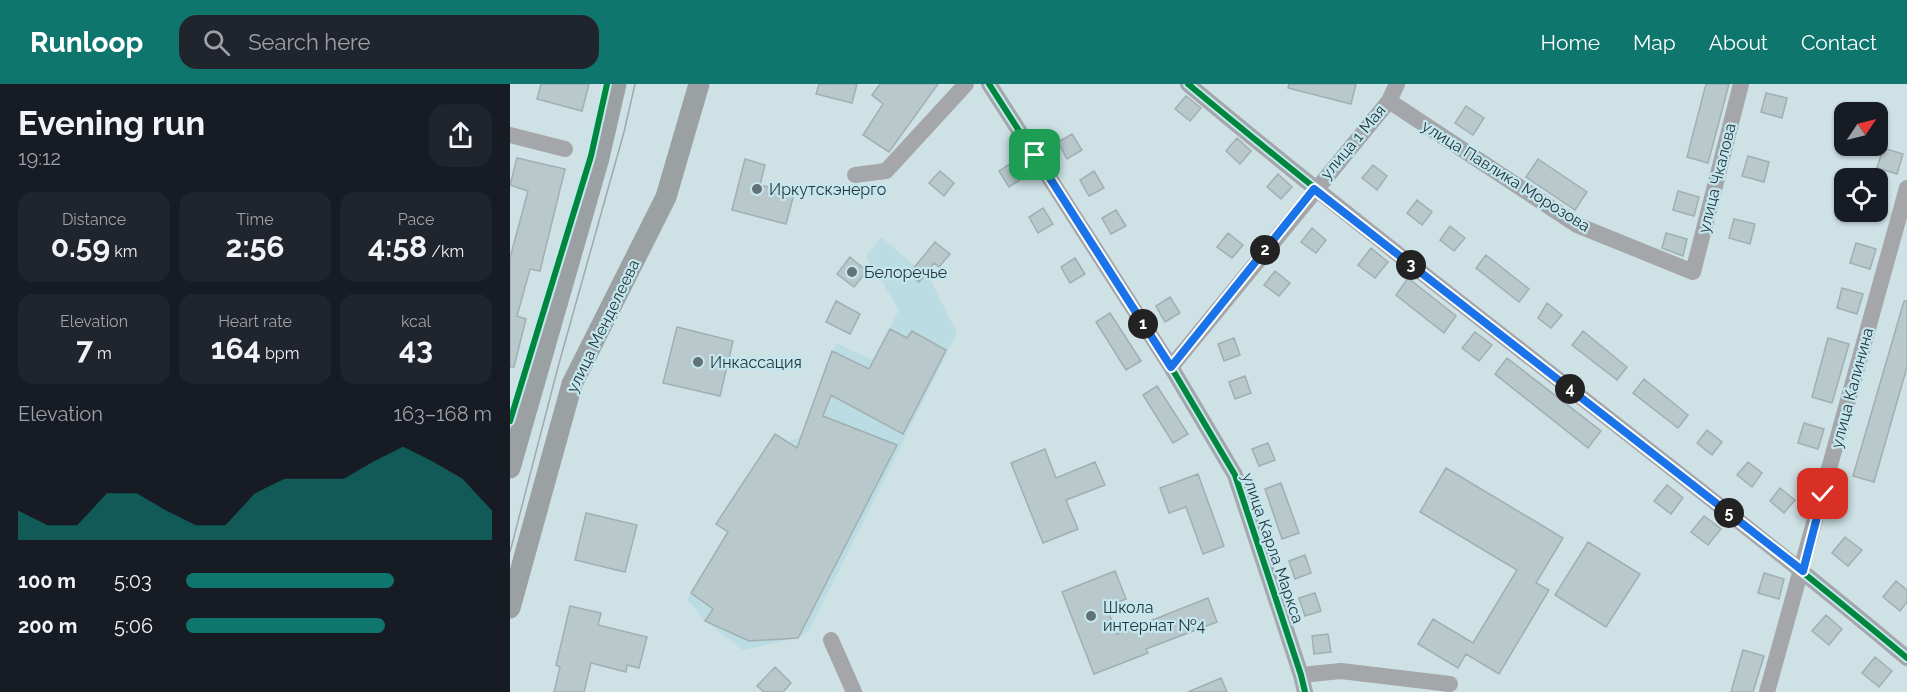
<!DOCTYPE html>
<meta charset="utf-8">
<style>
:root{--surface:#171b24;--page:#20242c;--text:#f1f3f6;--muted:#9ea1a6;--accent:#0f766e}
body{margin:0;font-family:Raleway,sans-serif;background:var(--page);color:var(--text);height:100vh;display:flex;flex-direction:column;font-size:22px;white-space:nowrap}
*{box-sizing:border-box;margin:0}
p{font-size:20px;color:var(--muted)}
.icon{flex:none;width:33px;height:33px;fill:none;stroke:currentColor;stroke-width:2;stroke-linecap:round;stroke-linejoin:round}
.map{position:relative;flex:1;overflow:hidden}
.drawer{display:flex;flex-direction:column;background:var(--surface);width:510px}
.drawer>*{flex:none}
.needle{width:39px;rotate:55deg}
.controls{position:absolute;left:1324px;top:18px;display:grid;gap:12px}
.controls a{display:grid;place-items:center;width:54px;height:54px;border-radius:12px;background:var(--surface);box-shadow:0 2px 4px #0004;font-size:30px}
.pin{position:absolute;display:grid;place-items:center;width:51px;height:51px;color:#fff;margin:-26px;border-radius:12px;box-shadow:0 3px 9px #0006}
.km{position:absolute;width:30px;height:30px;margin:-15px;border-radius:50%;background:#222;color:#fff;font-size:16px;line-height:30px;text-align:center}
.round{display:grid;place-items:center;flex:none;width:63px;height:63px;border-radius:18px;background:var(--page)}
.headline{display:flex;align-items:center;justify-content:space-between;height:102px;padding:0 18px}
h1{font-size:33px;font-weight:700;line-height:45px}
.metrics{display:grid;grid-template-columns:repeat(3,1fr);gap:9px;height:102px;padding:6px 18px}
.metrics div{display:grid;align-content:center;border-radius:15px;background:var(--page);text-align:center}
.metrics b{font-size:30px;font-weight:700}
.metrics small{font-size:16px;font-weight:400}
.metrics p{font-size:16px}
.chart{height:168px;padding:12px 18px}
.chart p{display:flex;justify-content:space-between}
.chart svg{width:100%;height:108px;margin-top:6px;fill:var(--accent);opacity:.7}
ul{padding:0 18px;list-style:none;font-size:20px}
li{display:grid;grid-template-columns:96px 72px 1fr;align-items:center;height:45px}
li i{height:15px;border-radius:8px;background:var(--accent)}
header{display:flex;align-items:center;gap:36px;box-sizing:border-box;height:84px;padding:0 30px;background:var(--accent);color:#fff}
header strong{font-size:28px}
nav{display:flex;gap:33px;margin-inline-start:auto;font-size:21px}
.search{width:420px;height:54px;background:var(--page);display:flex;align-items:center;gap:15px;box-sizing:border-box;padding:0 21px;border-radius:18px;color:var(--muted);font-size:22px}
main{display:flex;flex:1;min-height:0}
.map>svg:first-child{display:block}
</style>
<header>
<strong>Runloop</strong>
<div class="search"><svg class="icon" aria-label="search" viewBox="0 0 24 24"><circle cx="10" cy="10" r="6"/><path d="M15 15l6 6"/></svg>Search here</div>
<nav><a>Home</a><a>Map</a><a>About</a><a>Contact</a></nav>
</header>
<main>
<section class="drawer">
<div class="headline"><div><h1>Evening run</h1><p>19:12</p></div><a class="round"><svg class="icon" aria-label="share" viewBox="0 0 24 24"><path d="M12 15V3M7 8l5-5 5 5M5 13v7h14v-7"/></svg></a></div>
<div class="metrics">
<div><p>Distance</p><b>0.59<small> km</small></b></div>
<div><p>Time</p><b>2:56</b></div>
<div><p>Pace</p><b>4:58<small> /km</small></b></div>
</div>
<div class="metrics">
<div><p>Elevation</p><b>7<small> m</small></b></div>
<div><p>Heart rate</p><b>164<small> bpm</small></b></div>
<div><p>kcal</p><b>43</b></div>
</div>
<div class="chart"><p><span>Elevation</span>163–168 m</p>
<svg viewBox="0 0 160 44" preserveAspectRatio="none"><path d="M0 44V32L10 38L20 38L30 25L40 25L50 32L60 38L70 38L80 25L90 19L100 19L110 19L120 12L130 6L140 12L150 19L160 32V44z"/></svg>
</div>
<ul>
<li><b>100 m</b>5:03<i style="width:68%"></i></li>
<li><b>200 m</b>5:06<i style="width:65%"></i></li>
</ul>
</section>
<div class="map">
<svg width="1397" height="608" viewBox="0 0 1397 608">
<rect width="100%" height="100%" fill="#cee1e5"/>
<path fill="#bcdce4" d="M 371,153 L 420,195 L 447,249 L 299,547 L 288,554 L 233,566 L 195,537 L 177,515 L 218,447 L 277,358 L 292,352 L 326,259 L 362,276 L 389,226 L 356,172 Z"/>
<path fill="#b9c8cb" stroke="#a0afb2" stroke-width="1.5" d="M 31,0 L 79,0 L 72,27 L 27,15 Z
M 309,0 L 347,0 L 342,19 L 306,10 Z
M 370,0 L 428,0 L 379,68 L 353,51 L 373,20 L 362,11 Z
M 779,0 L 846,0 L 841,20 L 778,4 Z
M 1196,0 L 1219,0 L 1198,79 L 1177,73 Z
M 1256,9 L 1277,14 L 1272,34 L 1251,28 Z
M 676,12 L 691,24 L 680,37 L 665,25 Z
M 956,22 L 974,34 L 963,51 L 945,39 Z
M 562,50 L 572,66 L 557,75 L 548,58 Z
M 727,54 L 741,67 L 730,80 L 716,67 Z
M 1373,64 L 1393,70 L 1387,90 L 1367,84 Z
M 1238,72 L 1259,78 L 1254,98 L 1232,92 Z
M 7,74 L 55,85 L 30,187 L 20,185 L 7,232 L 16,235 L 4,283 L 0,283 L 0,174 L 18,107 L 0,101 Z
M 235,75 L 255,81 L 250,101 L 284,110 L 276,140 L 222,126 Z
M 1028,75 L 1077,108 L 1065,126 L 1016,93 Z
M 503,78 L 513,94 L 499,103 L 489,87 Z
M 863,81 L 877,92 L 867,106 L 852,94 Z
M 430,87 L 444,99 L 434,112 L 419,99 Z
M 584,87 L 594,104 L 579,112 L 570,96 Z
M 768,90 L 782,103 L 771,115 L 757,103 Z
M 1168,107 L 1189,113 L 1184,132 L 1163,126 Z
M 907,116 L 922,128 L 912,141 L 897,129 Z
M 533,124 L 543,140 L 528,149 L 519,133 Z
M 606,126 L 616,142 L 601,150 L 592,134 Z
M 1224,135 L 1245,140 L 1240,160 L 1219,154 Z
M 940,142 L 955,154 L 944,167 L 930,156 Z
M 802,144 L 816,156 L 806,169 L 791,158 Z
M 718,149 L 733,161 L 722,174 L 707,163 Z
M 1156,149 L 1177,155 L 1173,172 L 1152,164 Z
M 425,158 L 440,170 L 429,183 L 424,179 L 409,198 L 399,190 Z
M 1346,159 L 1366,165 L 1360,185 L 1340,179 Z
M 861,164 L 878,178 L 865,194 L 848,181 Z
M 976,171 L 1019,205 L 1009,218 L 966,184 Z
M 340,173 L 357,187 L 344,203 L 327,190 Z
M 565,174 L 575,190 L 560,199 L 551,183 Z
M 765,187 L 780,199 L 769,212 L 754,201 Z
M 898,194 L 946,232 L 934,249 L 886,211 Z
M 1332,204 L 1353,210 L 1347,230 L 1327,224 Z
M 660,213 L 670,229 L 655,238 L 646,222 Z
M 326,217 L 350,230 L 340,250 L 316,238 Z
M 1394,217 L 1397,217 L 1397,283 L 1364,398 L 1343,392 Z
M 1037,219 L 1052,231 L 1041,244 L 1028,234 Z
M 600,229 L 631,277 L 616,286 L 586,238 Z
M 167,243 L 223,257 L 210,312 L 153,299 Z
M 380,245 L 397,254 L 402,247 L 436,266 L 393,350 L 321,311 L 313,332 L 387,361 L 288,554 L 239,557 L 195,537 L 203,525 L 181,509 L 218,448 L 206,440 L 265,350 L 287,364 L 322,267 L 359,285 Z
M 1073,247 L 1117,283 L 1107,296 L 1062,261 Z
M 965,248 L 982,261 L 969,277 L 952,264 Z
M 724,254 L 730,271 L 714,277 L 708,260 Z
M 1318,254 L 1339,260 L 1322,319 L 1302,313 Z
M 997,274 L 1091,347 L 1078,364 L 985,290 Z
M 735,292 L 741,309 L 725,315 L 719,298 Z
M 1134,295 L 1178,331 L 1168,344 L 1123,309 Z
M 647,302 L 678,350 L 663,359 L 633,311 Z
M 1294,339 L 1314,345 L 1308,365 L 1288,359 Z
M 1197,346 L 1212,358 L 1202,371 L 1187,359 Z
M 758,359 L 765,376 L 749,382 L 742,365 Z
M 535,365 L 546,394 L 585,378 L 595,401 L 556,416 L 568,445 L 533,459 L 501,379 Z
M 1238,378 L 1252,389 L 1242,403 L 1227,391 Z
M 936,384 L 1053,454 L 1026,499 L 1039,506 L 989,590 L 956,570 L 948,584 L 908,560 L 923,535 L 963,559 L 1007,486 L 910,428 Z
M 688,390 L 714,462 L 693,470 L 676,423 L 659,429 L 650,404 Z
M 771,399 L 789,449 L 772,455 L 755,405 Z
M 1157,401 L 1173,414 L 1161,430 L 1144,417 Z
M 1270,404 L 1285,416 L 1274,429 L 1260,417 Z
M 76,429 L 127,441 L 115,488 L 65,476 Z
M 1194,432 L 1211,445 L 1198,461 L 1181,448 Z
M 1335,453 L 1352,466 L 1338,482 L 1322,469 Z
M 1078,458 L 1130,490 L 1096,543 L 1045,511 Z
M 795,471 L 801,489 L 785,495 L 779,477 Z
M 605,487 L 616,515 L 596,522 L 607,550 L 698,514 L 707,538 L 636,565 L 638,569 L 584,590 L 552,508 Z
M 1254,489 L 1274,495 L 1269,515 L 1248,509 Z
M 1386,497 L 1397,506 L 1397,518 L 1390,527 L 1373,513 Z
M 805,509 L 811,527 L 795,532 L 789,514 Z
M 60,522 L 91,529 L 88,541 L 137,553 L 129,584 L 117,581 L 116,588 L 81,579 L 74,608 L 44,608 L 50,583 L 46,581 Z
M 1316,531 L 1332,545 L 1319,561 L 1302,547 Z
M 818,550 L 821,568 L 804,570 L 802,552 Z
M 1233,566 L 1254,572 L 1243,608 L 1221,608 Z
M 1365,573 L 1382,587 L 1369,603 L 1352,589 Z
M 265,583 L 281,599 L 273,608 L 254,608 L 247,602 Z
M 711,594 L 717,608 L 678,608 Z"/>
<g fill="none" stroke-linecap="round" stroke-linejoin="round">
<path stroke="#a4a6a9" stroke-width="16" d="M 479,0 L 661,283 L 725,391 L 791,591 L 795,608
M 678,0 C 913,197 1162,377 1397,574
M 879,17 L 1067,141 L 1183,188 L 1231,0
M 0,51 L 55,65
M 345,91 L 376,87 L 456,0
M 661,283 L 879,17 L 887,0
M 321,556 L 344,608
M 791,591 L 831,587 L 940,600
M 1257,608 L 1397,104"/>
<path stroke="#9ba0a3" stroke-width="21" d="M 0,384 L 89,74 L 106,0
M 0,524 L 62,300 L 156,113 L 189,0"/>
<path stroke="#9fa8ab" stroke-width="1.5" d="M 0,468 L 48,283 L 114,48 L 125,0"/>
<g stroke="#c4e7ef" stroke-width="10">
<path id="cycleway" d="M 479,0 L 661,283 L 725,391 L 791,591 L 795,608
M 678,0 C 913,197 1162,377 1397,574
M 0,337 L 81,72 L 97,0"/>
</g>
<use href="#cycleway" stroke="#00873e" stroke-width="6"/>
</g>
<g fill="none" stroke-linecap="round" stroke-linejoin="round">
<g stroke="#fff" stroke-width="12">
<path id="route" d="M 525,71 L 661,283 L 804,105 L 1293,487 L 1313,410"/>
</g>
<use href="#route" stroke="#1a73e8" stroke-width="8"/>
</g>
<g fill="#627275" stroke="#c4e7ef" stroke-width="2">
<circle cx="247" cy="105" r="6"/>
<circle cx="342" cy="188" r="6"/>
<circle cx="188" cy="278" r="6"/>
<circle cx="581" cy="532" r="6"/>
</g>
<g text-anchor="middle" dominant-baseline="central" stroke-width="4.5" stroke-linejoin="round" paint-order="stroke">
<g font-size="16" fill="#283639" stroke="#c4e7ef">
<text transform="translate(843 58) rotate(-50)">улица 1 Мая</text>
<text transform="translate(996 92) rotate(32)">улица Павлика Морозова</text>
<text transform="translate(1207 94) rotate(-76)">улица Чкалова</text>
<text transform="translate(93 242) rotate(-64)">улица Менделеева</text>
<text transform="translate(1342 304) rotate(-75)">улица Калинина</text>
<text transform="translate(763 464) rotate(71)">улица Карла Маркса</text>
</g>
<g font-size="16" fill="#283639" stroke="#c4e7ef" text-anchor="start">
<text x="259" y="105">Иркутскэнерго</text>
<text x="354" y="188">Белоречье</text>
<text x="200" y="278">Инкассация</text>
<text x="593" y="523">Школа<tspan x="593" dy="18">интернат №4</tspan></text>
</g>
</g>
</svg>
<div class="controls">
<a><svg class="needle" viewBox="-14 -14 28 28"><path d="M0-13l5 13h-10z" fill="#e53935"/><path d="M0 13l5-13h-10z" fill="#9ea1a6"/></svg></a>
<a><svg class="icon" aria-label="locate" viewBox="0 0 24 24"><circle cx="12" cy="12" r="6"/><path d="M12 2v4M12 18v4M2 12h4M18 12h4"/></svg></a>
</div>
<div class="pin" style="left:525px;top:71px;background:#1e9e55"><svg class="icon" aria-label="arrive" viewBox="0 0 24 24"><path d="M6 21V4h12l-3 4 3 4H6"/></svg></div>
<div class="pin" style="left:1313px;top:410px;background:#d93025"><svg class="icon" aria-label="check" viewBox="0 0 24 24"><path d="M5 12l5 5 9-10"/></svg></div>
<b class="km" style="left:633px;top:240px">1</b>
<b class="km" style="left:755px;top:166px">2</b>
<b class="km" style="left:901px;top:181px">3</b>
<b class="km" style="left:1060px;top:305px">4</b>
<b class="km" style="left:1219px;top:429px">5</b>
</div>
</main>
